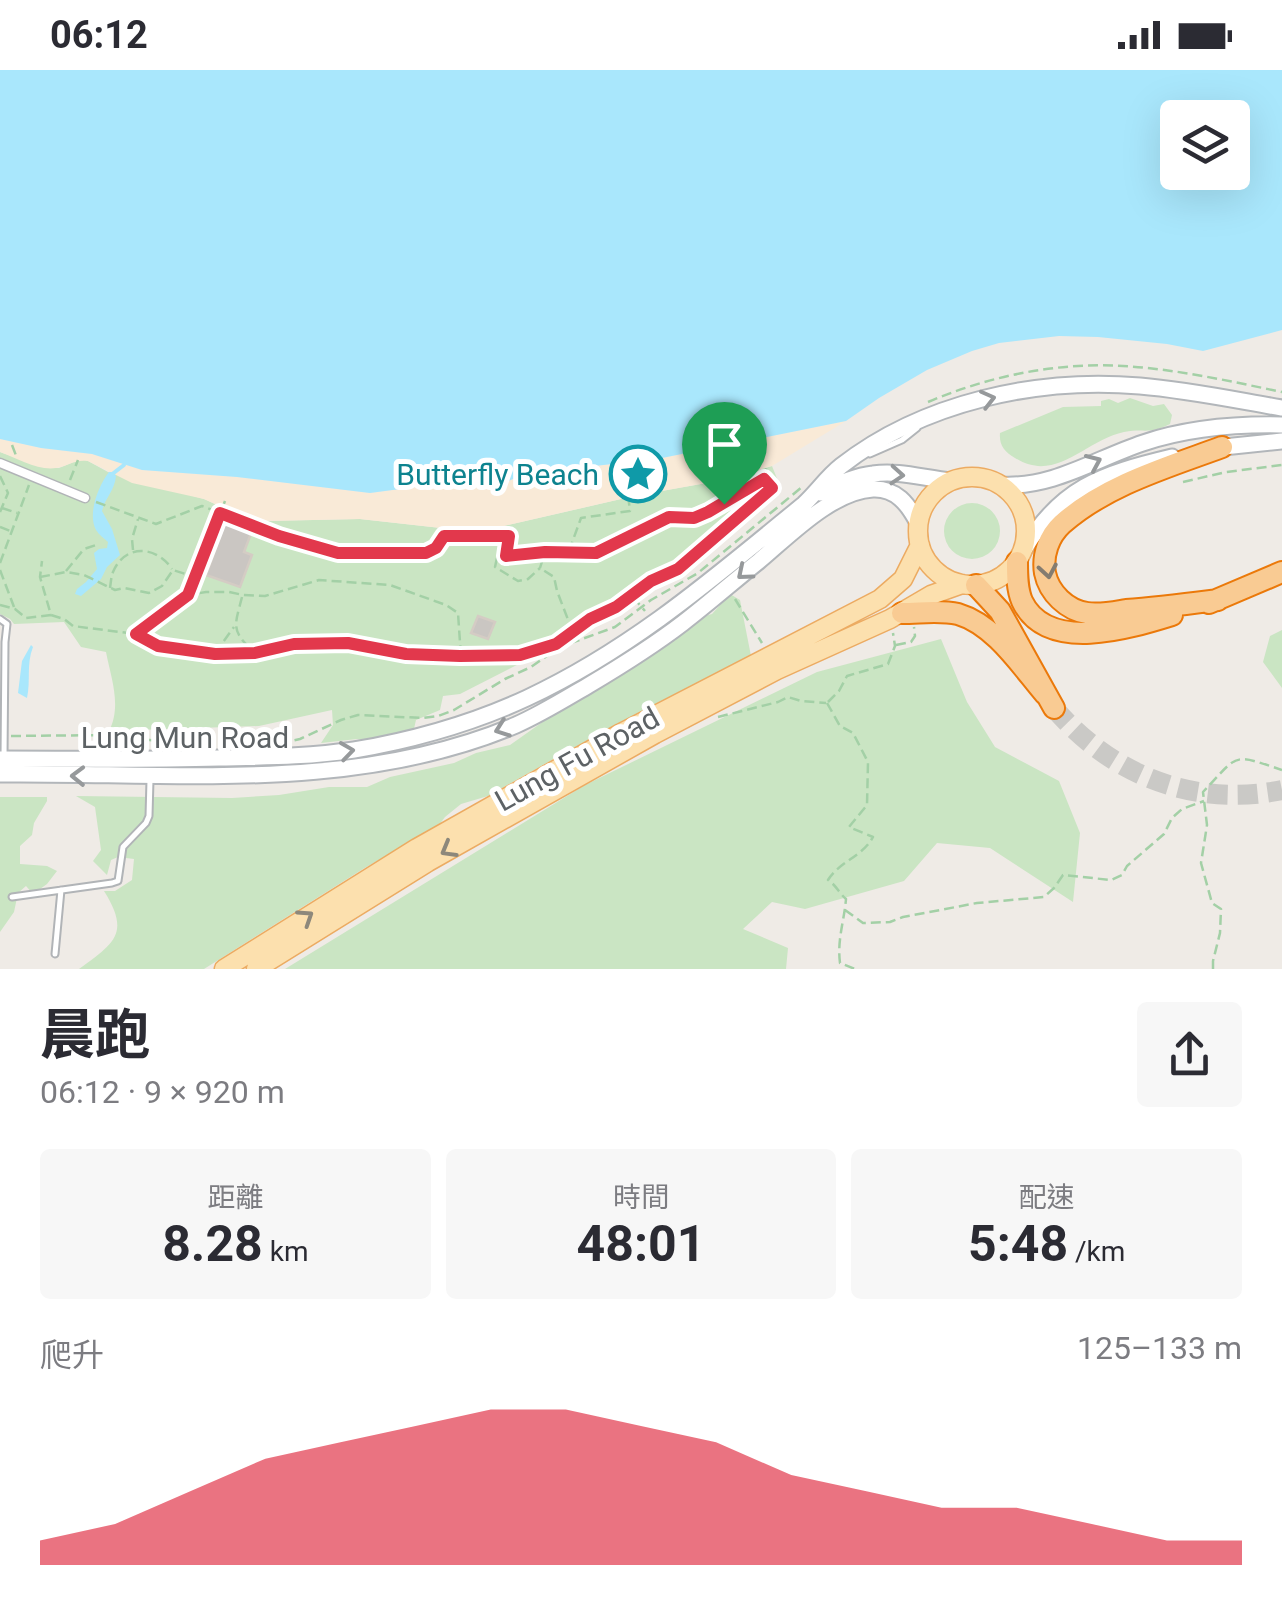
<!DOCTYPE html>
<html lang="zh-TW">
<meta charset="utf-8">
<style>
:root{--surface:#fff;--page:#f7f7f7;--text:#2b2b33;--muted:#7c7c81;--accent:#e2384c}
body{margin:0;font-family:Roboto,"Noto Sans TC",sans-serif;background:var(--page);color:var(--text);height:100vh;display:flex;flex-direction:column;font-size:38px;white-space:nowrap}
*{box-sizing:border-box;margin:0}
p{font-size:32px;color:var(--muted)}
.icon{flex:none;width:55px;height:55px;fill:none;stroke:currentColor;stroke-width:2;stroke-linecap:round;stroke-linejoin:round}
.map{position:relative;height:899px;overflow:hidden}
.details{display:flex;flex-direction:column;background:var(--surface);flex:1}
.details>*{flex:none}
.controls{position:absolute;left:1160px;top:30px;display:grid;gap:20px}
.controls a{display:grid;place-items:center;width:90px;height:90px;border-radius:10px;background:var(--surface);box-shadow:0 10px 40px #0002;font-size:50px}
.pin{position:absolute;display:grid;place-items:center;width:85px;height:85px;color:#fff;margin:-102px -42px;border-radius:50% 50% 50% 0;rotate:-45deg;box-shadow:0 0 10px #0007}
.pin .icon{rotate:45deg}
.round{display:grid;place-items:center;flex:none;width:105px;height:105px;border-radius:10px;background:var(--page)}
.headline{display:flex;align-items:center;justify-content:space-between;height:170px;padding:0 40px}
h1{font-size:55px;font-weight:700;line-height:75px}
.stats{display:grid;grid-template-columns:repeat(3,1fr);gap:15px;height:170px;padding:10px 40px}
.stats div{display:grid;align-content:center;border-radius:10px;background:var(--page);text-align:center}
.stats b{font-size:50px;font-weight:700}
.stats small{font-size:28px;font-weight:400}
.stats p{font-size:28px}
.chart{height:280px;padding:20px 40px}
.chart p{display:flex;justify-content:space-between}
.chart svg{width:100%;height:180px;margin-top:10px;fill:var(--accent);opacity:.7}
.status{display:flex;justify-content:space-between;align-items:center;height:70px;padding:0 50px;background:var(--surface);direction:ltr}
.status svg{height:28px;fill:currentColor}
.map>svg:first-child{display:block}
</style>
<div class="status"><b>06:12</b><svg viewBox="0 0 49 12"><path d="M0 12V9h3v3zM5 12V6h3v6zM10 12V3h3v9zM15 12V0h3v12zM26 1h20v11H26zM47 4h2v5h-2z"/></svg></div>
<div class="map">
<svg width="1282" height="899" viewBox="0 0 1282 899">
<rect width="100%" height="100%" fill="#efebe6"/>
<path fill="#cae5c3" d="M 1130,328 L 1153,336 L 1164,334 L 1172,345 L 1170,354 C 1148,365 1145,358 1124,362 C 1085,370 1056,414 1015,388 C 1004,381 999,375 1000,363 L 1063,337 L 1101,336 L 1101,331 L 1109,329 L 1118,333 Z
M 0,382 L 46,398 L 59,398 L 81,389 L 88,391 L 108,402 L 204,429 L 237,444 L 265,451 L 360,449 L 450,459 L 491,459 L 634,426 L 723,410 L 772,396 L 780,416 L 654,521 L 607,549 L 460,624 L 443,626 L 440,640 L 416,650 L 413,663 L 396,676 L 357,669 L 321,673 L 333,655 L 332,640 L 259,656 L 109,661 C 122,636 111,608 106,582 L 81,577 L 64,552 L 14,554 L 10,549 L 0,544 Z
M944 461a28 28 0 1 1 56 0a28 28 0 1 1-56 0Z
M 730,524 L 740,530 L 751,586 L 566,682 L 488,726 L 461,734 L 445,747 L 439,755 L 363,799 L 204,899 L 79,899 C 114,873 131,864 104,821 L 115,821 L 132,810 L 134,789 L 118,787 L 111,790 L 107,805 L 93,791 L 101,780 L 95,737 L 76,726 L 232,728 L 279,725 L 329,717 L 367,717 L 390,707 L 454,693 L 476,683 L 510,675 L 561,639 L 651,586 L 673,570 L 698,548 L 712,544 Z
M 1282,560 L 1282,618 L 1263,592 L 1270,566 Z
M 941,569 L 967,632 L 995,677 L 1059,711 L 1080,763 L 1073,832 L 990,778 L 937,773 L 904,811 L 805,839 L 772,832 L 743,859 L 788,878 L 786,899 L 285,899 L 585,715 L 817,602 Z
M 0,727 L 47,727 L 47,731 L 34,753 L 32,765 L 20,776 L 20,794 L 47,796 L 57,801 L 47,814 L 33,824 L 26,816 L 18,823 L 14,842 L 0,862 Z"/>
<path fill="#f9ead7" d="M 846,351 L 772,396 L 723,410 L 634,426 L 491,459 L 450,459 L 360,449 L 265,451 L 237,444 L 204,429 L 132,413 L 88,391 C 75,389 68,396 56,398 C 39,401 16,388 0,382 L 0,369 L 41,378 L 92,384 L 142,400 L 237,407 L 370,423 L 468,410 L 486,416 L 502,414 L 513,409 L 550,401 L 657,389 Z"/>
<path fill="#a9e7fc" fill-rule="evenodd" d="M 0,0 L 1282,0 L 1282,260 L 1203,281 L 1167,274 L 1098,267 L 1059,266 L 999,273 L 972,281 L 927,300 L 879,328 L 846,351 L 657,389 L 550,401 L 513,409 L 502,414 L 486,416 L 468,410 L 370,423 L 237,407 L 142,400 L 92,384 L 41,378 L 0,369 ZM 1178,48 L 1232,48 L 1232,102 L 1178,102 Z
M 109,402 L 113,402 L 116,406 C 115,420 105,428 102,441 L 112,459 L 120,485 L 107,497 L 101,509 L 81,526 L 75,524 L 77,519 L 86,512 L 97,499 L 94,483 L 99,479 L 107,478 L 108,472 C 104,468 99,465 96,460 C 87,443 99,415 109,402 Z
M 31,575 L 33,577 C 26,595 31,610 27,628 L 18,623 L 22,591 Z"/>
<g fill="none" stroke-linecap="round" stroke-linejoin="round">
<path stroke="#a9e7fc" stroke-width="4" d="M 111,405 L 124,395"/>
</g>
<path fill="#cac6c2" stroke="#d4ccc4" stroke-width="2.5" d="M 227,448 L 253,458 L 244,482 L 252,485 L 240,517 L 206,505 Z
M 478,546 L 495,552 L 488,569 L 471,563 Z"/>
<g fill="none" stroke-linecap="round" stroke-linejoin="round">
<path stroke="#cac9c6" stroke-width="20" stroke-dasharray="20 10" stroke-linecap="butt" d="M 1054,638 C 1111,705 1194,738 1282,720"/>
<g stroke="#b1b4b7" stroke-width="9">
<path id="service" d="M 870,384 L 902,370 L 917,358
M 0,549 L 7,554 L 5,572 L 4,687
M 12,827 L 112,813 L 118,811 L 123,777 L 146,753 L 149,746 L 150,710
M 55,884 L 61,820"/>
</g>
<g stroke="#b1b4b7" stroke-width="11">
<path id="pedestrian" d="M 0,393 L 85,428"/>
</g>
<g stroke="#b2b6ba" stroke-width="19">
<path id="secondary" d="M 1214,378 L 1282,371
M 1001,415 C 1053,418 1095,389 1143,373 C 1188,358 1235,354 1282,355
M 820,423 C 837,415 854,406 873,404 C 899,400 926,409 952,411
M 1022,483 C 1059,418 1101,404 1172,387
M 0,689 C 73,689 146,690 219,688 C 264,687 309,687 354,680 C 413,670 473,653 527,628 C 632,579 715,507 804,434 C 817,422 827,407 841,396 C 923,332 1038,307 1140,316 C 1188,320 1235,330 1282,338
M 0,704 C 172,702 353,724 516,655 C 541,644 565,629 589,615 C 621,596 653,576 683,553 C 709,533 734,511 759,491 C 789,466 832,421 873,419 C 896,418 908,434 918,453"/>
</g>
<g stroke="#ecab62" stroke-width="21">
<path id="primary" d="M918 461a54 54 0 1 1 108 0a54 54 0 1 1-108 0Z
M 224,899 L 417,778 L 621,663 L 880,529 L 903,509 L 920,475
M 256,899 L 428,792 L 655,664 L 777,600 L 890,549 L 931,525 L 962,514"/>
</g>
<g stroke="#eb790a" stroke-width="24">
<path id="motorway" d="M 1017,492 C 1017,505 1017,519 1022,531 C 1047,584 1130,558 1172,545
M 976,515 L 1000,541 L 1054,638
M 1218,530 C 1187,534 1157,538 1126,540 C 1114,542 1100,545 1087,543 C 1067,540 1049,523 1045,503 C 1042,485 1049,466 1062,454 C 1106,415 1168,397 1222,377
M 1209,533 L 1282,502
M 902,543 C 921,543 940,540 958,544 C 995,555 1021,596 1045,624"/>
</g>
<path stroke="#a3d0a6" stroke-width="2.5" stroke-dasharray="10 5" stroke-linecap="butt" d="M 928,332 C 989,306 1057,292 1123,296 C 1176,299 1229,311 1282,322
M 12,375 L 17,388
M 0,406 L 8,423 L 0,442
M 764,408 L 767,395
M 70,410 L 78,390
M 1183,412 L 1226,402 L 1282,395
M 96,432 L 156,454 L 202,436 L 279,466 L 338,483 L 425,483 L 436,477 L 444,466 L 509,466 L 506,486 L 497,488 L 495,497 L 518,511 L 528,509 L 540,498
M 2,438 L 17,443
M 0,457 L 10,461
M 133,480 L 132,469 L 138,449
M 569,481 L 581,448 L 630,441 L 628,425
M 545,482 L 596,483 L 669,447 L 694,448 L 708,442 L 764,409 L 771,417
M 507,486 L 545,482 L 540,498 L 554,507 L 557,521 L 572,560
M 0,493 L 29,415
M 0,500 L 14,537
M 66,501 L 84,479 L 96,475
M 40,507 L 66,502 L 84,505 L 115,520 L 124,518 L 149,523 L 162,516 L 173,500 L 195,507
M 110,518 C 111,512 111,507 113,502 C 125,473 157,476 172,499
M 189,524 L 225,431
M 242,527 C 235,555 230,560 253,581
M 633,527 L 645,541
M 735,529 L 762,573
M 0,535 L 15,539 L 26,548 L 51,545 L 40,507 L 42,491
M 51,545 L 64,549 L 73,556 L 136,564 L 188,525 L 206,522 L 229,522 L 243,525 L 265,526 L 319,510 L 390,515 L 446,535 L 458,543 L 461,587
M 136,564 L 158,577 L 215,584 L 255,583 L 294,574 L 348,573 L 406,584 L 461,587 L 520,585 L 557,574 L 590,549 L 616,537 L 651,511 L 678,499 L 772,418 L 777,424
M 896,575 L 911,572 L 915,566 L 914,557
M 215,583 L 234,557
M 828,632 L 839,621 L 847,606 L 888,594 L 895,576 L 893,563
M 827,633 L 840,656 L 853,663 L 868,692 L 867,735 L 849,757 L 873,767 C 862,787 840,791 828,810 C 836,815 839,823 846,829 C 844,852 837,870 840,893 L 855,899
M 718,647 L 778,632 L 788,627 L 801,631 L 826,633
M 11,666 L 114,665 L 179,674 L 237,667 L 287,672 L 300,669 L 341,650 L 358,645 L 423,648 L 438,646 L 454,640 L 505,609 L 531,597 L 560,577 L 615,557 L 651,530 L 698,503 L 802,417
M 845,840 L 863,853 L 890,852 L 903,847 L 977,833 L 1044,827 L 1054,818 L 1063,805 L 1111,810 L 1122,805 L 1127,796 L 1164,764 L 1172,748 L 1182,739 L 1204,731
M 1213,899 L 1213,891 L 1220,863 L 1221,839 L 1212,833 L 1201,793 L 1207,755 L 1203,722 C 1240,683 1231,683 1282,700"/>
<use href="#service" stroke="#fff" stroke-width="5"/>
<use href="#pedestrian" stroke="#fff" stroke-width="8"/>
<use href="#secondary" stroke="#fff" stroke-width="15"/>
<use href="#primary" stroke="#fce0ae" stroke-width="18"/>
<use href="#motorway" stroke="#f9cb93" stroke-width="20"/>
</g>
<defs><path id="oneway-chevron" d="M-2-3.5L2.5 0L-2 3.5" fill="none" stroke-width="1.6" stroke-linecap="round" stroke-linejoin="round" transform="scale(2.5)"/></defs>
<g stroke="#96999b">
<use href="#oneway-chevron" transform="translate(988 329) rotate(-14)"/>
<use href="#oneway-chevron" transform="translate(1094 392) rotate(-24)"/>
<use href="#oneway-chevron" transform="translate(897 405) rotate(4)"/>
<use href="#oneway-chevron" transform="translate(744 503) rotate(140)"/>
<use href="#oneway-chevron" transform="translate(502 659) rotate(160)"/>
<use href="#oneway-chevron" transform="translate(347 681) rotate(-8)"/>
<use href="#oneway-chevron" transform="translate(78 706) rotate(-179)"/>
</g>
<use stroke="#847c70" href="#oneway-chevron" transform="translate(1048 501) rotate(80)"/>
<g stroke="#8d887b">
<use href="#oneway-chevron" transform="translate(448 780) rotate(150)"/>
<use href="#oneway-chevron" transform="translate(306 847) rotate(-33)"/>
</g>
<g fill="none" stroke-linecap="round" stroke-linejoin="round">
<g stroke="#fff" stroke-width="20">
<path id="route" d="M 764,409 L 772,418 L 678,499 L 651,511 L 616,537 L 590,549 L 556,574 L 520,585 L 460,586 L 406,584 L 348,573 L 294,574 L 255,583 L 215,584 L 158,576 L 136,564 L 188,525 L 220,443 L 279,466 L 338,483 L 426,483 L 436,478 L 444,466 L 509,466 L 506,486 L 545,482 L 596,483 L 669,447 L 694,448 L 708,442 Z"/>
</g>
<use href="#route" stroke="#e2384c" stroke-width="12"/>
</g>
<defs>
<g id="sight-ring" transform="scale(2.875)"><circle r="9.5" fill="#fff" stroke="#0f9aa8" stroke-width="1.5"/><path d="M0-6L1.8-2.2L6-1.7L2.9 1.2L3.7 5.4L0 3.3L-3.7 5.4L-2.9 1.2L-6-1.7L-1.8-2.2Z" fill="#0f9aa8"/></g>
</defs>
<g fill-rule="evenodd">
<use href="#sight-ring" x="638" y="404"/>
</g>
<g text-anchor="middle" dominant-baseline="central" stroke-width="10" stroke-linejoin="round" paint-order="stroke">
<g font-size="30" fill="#0d838f" stroke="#fff" text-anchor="end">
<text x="599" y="404">Butterfly Beach</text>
</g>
<g font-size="30" fill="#5d6265" stroke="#fff">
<text x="185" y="667">Lung Mun Road</text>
<text transform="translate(577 689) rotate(-29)">Lung Fu Road</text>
</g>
</g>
</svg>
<div class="controls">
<a><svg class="icon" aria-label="layers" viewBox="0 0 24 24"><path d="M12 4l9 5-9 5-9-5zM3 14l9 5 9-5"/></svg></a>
</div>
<div class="pin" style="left:724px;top:434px;background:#1e9e55"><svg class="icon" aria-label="arrive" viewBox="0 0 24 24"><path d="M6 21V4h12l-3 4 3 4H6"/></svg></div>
</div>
<section class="details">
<div class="headline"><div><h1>晨跑</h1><p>06:12 · 9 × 920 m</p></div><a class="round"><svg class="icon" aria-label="share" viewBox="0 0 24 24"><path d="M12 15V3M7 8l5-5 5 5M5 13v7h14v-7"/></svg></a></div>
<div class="stats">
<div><p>距離</p><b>8.28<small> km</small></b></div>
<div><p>時間</p><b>48:01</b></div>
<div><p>配速</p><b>5:48<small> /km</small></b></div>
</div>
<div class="chart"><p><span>爬升</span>125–133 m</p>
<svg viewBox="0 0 160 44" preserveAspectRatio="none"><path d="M0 44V38L10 34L20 26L30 18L40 14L50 10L60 6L70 6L80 10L90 14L100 22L110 26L120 30L130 30L140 34L150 38L160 38V44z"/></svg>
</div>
</section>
